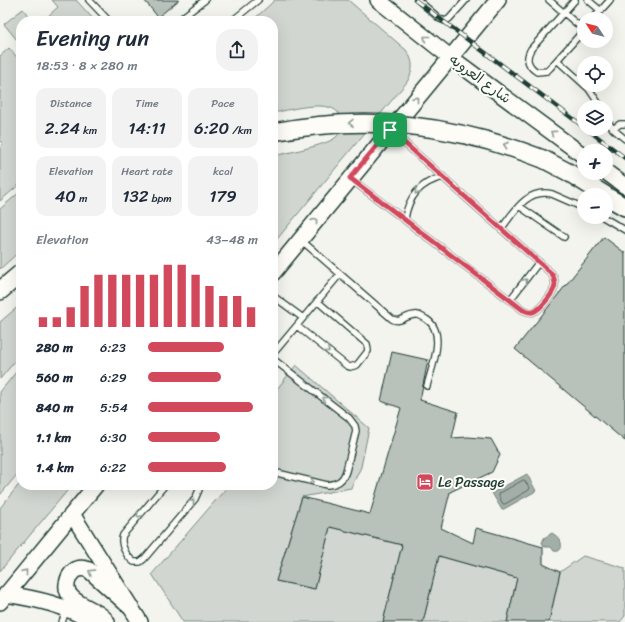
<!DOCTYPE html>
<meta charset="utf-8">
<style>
:root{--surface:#fff;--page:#f2f2f3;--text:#1f2937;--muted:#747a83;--accent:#d1495b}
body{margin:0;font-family:Sriracha,"Playpen Sans Arabic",sans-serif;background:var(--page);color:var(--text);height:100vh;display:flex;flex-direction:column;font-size:15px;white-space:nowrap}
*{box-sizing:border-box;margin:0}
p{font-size:13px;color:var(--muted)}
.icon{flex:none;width:22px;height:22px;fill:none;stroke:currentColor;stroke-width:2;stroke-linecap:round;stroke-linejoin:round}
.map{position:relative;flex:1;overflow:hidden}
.panel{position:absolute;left:16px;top:16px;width:262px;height:474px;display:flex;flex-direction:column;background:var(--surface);border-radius:16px;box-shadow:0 4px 16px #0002}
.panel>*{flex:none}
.needle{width:26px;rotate:306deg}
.tools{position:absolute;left:577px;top:12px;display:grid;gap:8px}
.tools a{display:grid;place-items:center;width:36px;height:36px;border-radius:50%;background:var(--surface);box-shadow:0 4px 16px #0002;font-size:20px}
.pin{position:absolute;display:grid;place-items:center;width:34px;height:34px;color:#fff;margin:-17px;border-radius:8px;box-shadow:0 2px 6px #0006}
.round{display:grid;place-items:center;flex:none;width:42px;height:42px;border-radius:16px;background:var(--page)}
.head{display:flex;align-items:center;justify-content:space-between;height:68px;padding:0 20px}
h1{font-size:22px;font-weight:600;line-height:30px}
.stats{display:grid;grid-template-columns:repeat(3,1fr);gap:6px;height:68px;padding:4px 20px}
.stats div{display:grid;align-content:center;border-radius:10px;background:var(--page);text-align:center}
.stats b{font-size:17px;font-weight:600}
.stats small{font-size:11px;font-weight:400}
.stats p{font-size:11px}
.chart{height:112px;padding:8px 20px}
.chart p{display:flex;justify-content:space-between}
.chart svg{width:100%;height:72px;margin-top:4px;stroke:var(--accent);stroke-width:6}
ul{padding:0 20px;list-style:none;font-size:13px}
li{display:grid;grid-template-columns:64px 48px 1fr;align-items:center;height:30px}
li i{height:10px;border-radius:5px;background:var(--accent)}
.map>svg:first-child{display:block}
</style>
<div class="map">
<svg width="625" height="622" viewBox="0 0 625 622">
<rect width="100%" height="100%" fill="#f4f4ef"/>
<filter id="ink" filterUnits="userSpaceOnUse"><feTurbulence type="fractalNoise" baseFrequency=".025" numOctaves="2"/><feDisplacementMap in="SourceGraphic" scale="8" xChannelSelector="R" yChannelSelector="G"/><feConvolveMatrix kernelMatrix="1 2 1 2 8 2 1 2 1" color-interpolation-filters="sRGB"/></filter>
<g filter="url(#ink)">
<path fill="#d1d6d1" stroke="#788a82" d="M 52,0 L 76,0 L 95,21 L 48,21 L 46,18 L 58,7 Z
M 275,0 L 348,0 L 406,50 C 414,61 414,70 407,82 L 273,244 L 273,156 C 287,153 326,145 335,138 C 341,133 341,128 341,121 C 340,95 289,110 273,113 L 273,21 L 252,21 Z
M 23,9 L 32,21 L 21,21 L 21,45 L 4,24 Z
M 9,48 L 21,62 L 21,183 L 0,201 L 0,147 L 3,144 L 0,141 L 0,56 Z
M 21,191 L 21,250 L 0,269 L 0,209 Z
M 21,304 L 21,354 L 0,379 L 0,322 Z
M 296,365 L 369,428 L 361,467 L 351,488 L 302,497 L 276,581 L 315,589 L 330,527 L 402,545 L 383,622 L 183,622 L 152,574 L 229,485 L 273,485 L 273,394 Z
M 21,366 L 21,470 L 0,495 L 0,392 Z
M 21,482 L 21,485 L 72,485 L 0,571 L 0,508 Z
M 439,556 L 517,578 L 507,622 L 423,622 Z
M 583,556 L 625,568 L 625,616 L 620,622 L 549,622 L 560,572 Z"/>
<path fill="#a3aea7" stroke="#6e8179" d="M 527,474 L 536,491 L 502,510 L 492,493 Z
M 552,533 C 555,535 558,537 560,540 C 563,546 561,553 554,551 L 551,547 L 545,547 L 542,543 L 544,538 Z"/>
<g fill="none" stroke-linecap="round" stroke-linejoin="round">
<path stroke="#546a62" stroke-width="1" d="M 524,480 L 530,488 L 529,490 L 505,504 L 503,504 L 499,497 L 499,494 Z"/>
</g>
<path fill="#b9c1bb" stroke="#1f3d34" d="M 144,0 L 179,0 L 158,17 Z
M 604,237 L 625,253 L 625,441 L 515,349 Z
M 392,352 L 428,360 L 420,400 L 458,412 L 452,438 L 468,437 L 491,439 L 500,455 L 492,472 L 450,492 L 441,528 L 473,543 L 476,528 L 543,547 L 543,564 L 560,572 L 549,622 L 507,622 L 517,578 L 439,556 L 423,622 L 383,622 L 402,545 L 330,527 L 315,589 L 276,581 L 302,497 L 370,514 L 401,408 L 381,401 Z"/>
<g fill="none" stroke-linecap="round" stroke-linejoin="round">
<g stroke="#1f3d34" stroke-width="8">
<path id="lane" d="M 89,0 L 109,21
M 418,0 L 440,19 L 445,21 L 449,19 L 466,0
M 549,0 L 584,30
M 575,0 L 531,49 C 525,59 528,66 537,72 L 547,71 L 550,68 L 584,30
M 588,0 L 601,11
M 593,19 L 610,0
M 180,21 L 184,16 L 205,0
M 232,21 L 258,0
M 557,60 L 589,89 L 601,107
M 606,119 L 613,129 L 625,139
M 613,129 L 620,124 L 625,124
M 351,179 L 523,310 C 526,311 529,313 533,312 C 540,310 554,293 555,285 C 555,281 554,277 551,273 L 391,131
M 519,206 L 564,237
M 603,217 L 625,230
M 405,219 C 408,197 421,182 443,177
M 501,229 C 514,212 527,188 552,194 L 584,208
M 301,240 L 392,319 C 401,324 405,315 415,315 C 419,314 422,317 426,319 C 447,332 432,366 427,386
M 273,296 L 303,318
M 510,300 L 539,262
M 297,326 L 347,366 L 350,367 L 357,365 L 368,351 L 367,344 L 317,301
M 273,354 L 340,274
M 273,359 L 349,418 L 355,426 L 356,431 L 346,471 C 343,481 337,484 327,485 L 273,472
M 165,485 L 123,535 C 119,544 127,557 134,562 L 140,562 L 144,559 L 195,499 L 199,490 L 197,485
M 62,622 L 66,611"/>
</g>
<g stroke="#1f3d34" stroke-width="18">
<path id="secondary" d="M 378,0 L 450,57 L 584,156
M 606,172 L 625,186
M 273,273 L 498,0
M 72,514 L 140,622
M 6,594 C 37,599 66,605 93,622
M 0,602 L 96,485
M 107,622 C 98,607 64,604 67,584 C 68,578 70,574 74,571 C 79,567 84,568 89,570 L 130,607"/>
</g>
<g stroke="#1f3d34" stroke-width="20">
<path id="primary" d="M 543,159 L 568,172 L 605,195
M 606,196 L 625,207
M 0,291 L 21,273"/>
</g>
<use href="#lane" stroke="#fdfcf7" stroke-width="5.5"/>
<use href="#secondary" stroke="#fdfcf7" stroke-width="15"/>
<use href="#primary" stroke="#fdfcf7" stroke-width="17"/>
<g stroke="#1f3d34" stroke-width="4.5">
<path id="rail" d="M 415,0 L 584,127
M 587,129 L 625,158"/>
</g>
<use href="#rail" stroke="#fdfcf7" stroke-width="3" stroke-dasharray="9" stroke-linecap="butt"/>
<g stroke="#1f3d34" stroke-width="20" stroke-linecap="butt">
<path id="primary-bridge" d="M 273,132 C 369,114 452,124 543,159"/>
</g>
<use href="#primary-bridge" stroke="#fdfcf7" stroke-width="17"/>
</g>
<defs><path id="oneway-chevron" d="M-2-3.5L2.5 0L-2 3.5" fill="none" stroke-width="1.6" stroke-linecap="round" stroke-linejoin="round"/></defs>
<g stroke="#8e9c96">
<use href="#oneway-chevron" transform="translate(426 38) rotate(-142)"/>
<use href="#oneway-chevron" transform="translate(416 99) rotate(-51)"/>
<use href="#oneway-chevron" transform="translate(351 123) rotate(179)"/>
<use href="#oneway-chevron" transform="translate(553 133) rotate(-144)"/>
<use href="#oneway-chevron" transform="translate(506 145) rotate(-162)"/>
<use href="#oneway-chevron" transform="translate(417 192) rotate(132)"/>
<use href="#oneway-chevron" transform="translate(315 221) rotate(-51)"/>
<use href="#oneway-chevron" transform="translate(525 281) rotate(-53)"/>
<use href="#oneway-chevron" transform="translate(327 350) rotate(38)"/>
<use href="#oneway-chevron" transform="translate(325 399) rotate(-143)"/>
<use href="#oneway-chevron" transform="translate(311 481) rotate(13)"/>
<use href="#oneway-chevron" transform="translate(192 502) rotate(-52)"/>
<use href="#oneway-chevron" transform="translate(139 515) rotate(130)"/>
<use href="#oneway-chevron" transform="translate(25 572) rotate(-51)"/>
<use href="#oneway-chevron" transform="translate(91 572) rotate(-148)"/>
</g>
</g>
<g fill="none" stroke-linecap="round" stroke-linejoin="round" filter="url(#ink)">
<g stroke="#fff" stroke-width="8">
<path id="route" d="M 390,130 L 551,273 C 554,277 555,281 555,285 C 554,293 540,310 533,312 C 529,313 526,311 523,310 L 350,178 Z"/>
</g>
<use href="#route" stroke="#d1495b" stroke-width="5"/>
</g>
<defs>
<g id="hotel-square" transform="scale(0.9)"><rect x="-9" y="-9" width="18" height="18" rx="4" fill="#d1495b" stroke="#fdfcf7"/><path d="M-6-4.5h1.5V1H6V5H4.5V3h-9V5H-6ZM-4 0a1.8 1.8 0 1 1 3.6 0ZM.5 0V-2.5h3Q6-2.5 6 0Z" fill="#fff"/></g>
</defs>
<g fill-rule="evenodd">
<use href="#hotel-square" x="425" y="482"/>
</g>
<g text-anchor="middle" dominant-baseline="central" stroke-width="4" stroke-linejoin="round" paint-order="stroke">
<g font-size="14" fill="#1f3d34" stroke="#fdfcf7">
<text transform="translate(480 79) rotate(36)">شارع العروبه</text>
</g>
<g font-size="14" fill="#1f3d34" stroke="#fdfcf7" text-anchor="start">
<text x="438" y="482">Le Passage</text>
</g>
</g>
</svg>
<div class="tools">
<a><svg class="needle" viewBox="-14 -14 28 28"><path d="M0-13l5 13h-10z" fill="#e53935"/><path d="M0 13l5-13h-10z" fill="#747a83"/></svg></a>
<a><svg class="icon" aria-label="locate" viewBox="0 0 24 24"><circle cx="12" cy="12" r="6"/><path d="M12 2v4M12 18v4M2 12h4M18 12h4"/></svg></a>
<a><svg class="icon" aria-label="layers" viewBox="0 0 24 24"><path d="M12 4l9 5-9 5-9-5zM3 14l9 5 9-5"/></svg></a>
<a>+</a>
<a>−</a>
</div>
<div class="pin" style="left:390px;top:130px;background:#1e9e55"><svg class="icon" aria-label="arrive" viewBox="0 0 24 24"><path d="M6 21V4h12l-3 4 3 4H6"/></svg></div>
<section class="panel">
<div class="head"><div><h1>Evening run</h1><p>18:53 · 8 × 280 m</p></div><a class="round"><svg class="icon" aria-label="share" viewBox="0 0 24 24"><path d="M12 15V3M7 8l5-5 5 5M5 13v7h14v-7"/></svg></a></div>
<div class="stats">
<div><p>Distance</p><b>2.24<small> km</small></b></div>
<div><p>Time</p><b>14:11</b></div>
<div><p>Pace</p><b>6:20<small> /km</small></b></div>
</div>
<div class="stats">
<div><p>Elevation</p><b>40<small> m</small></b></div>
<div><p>Heart rate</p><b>132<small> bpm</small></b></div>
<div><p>kcal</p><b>179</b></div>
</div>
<div class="chart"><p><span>Elevation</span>43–48 m</p>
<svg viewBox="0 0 160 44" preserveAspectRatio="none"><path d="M5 44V38M15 44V38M25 44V32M35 44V19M45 44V12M55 44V12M65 44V12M75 44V12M85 44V12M95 44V6M105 44V6M115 44V12M125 44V19M135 44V25M145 44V25M155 44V32"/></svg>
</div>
<ul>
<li><b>280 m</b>6:23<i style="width:69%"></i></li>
<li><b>560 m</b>6:29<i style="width:66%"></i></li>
<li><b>840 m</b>5:54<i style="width:95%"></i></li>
<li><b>1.1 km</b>6:30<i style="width:65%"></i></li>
<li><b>1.4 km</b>6:22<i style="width:71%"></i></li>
</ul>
</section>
</div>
